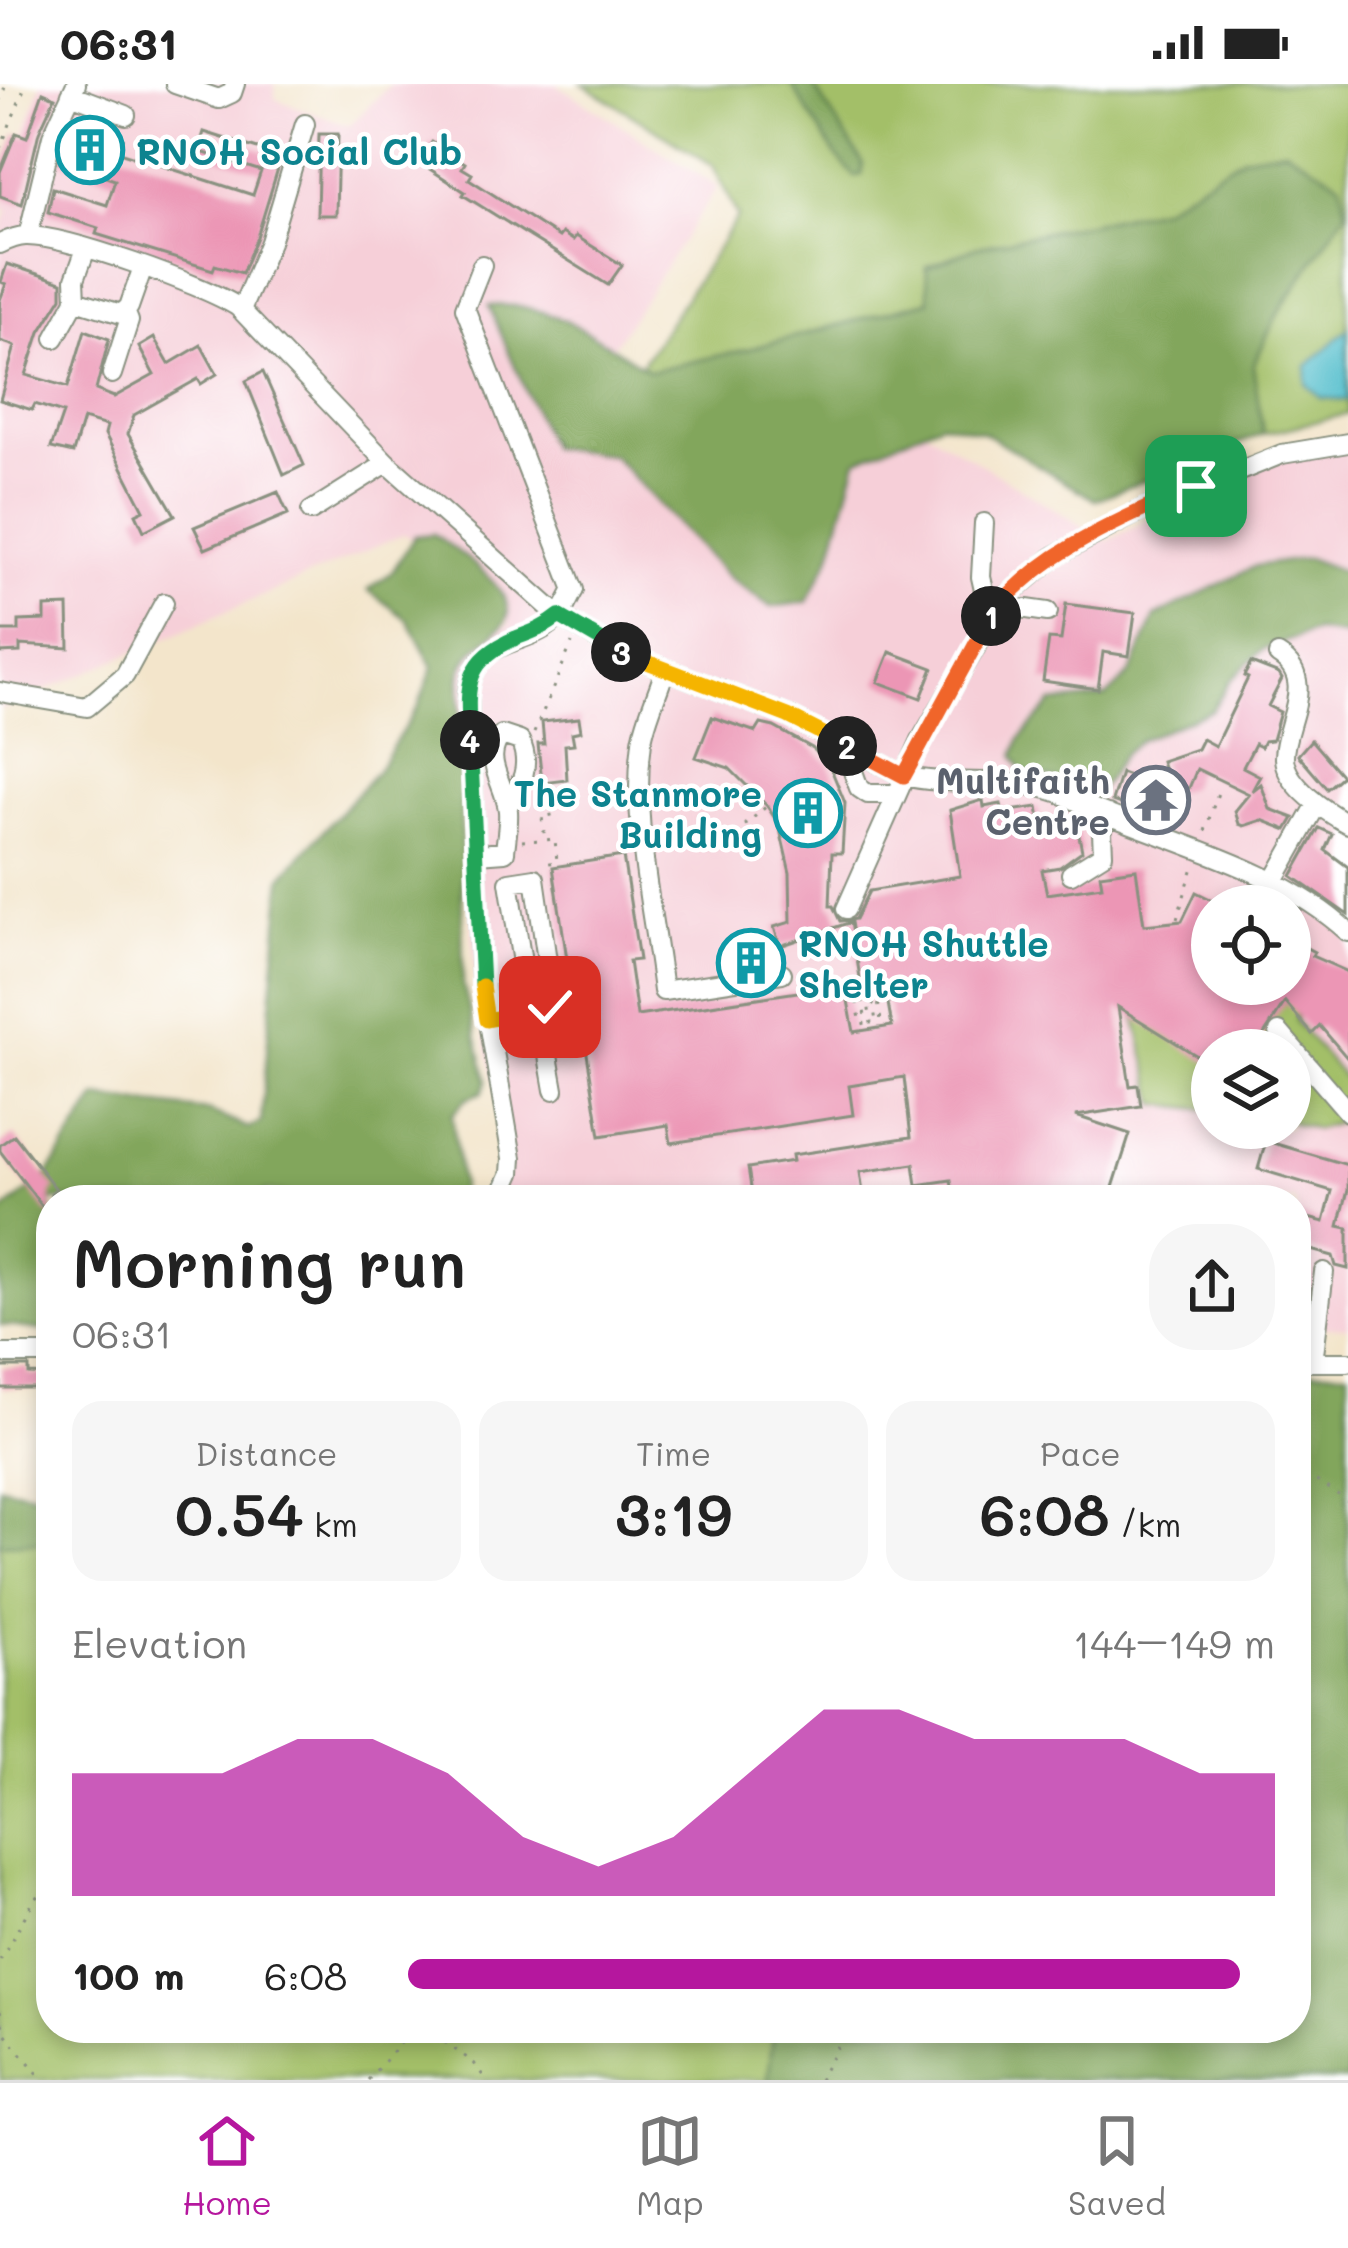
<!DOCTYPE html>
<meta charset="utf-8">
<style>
:root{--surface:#fff;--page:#f6f6f6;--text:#222;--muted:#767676;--line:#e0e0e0;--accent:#b5179e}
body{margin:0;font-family:Mali,sans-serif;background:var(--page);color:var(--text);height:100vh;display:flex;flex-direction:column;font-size:45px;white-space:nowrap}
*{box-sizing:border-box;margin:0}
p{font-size:39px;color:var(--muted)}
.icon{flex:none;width:66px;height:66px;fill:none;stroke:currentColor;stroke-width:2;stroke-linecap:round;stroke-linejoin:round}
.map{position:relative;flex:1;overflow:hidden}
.drawer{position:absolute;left:36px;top:1101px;width:1275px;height:858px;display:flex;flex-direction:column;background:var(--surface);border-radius:48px;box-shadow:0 6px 18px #0003}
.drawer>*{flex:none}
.controls{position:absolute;left:1191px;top:801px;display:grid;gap:24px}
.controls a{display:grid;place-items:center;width:120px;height:120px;border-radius:50%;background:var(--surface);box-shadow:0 6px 18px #0003;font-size:60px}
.pin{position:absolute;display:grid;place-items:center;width:102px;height:102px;color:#fff;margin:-51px;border-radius:24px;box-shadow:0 6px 18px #0006}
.km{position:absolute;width:60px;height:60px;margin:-30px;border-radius:50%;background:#222;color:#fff;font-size:33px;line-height:60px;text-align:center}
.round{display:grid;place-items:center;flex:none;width:126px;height:126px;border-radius:48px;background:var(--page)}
.overview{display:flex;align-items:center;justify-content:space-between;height:204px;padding:0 36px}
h1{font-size:66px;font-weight:600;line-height:90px}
.metrics{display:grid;grid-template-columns:repeat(3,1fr);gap:18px;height:204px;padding:12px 36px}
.metrics div{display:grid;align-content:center;border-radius:30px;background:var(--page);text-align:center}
.metrics b{font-size:60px;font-weight:600}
.metrics small{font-size:33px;font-weight:400}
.metrics p{font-size:33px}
.chart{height:336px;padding:24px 36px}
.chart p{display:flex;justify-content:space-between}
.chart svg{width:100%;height:216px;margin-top:12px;fill:var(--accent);opacity:.7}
ul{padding:0 36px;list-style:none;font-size:39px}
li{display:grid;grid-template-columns:192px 144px 1fr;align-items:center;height:90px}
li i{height:30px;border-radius:15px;background:var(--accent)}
.status{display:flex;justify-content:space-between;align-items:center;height:84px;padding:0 60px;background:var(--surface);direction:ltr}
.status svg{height:33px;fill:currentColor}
.tab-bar{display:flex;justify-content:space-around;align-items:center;height:168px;border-top:3px solid var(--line);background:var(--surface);font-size:33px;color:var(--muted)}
.tab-bar a{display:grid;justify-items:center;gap:6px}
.tab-bar .current{color:var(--accent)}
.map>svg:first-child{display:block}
</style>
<div class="status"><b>06:31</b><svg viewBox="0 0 49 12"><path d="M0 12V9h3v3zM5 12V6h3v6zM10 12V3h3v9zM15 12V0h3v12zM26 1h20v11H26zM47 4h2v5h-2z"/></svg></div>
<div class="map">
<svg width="1348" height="1996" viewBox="0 0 1348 1996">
<rect width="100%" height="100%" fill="#fff"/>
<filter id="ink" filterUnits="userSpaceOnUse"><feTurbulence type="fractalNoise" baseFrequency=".00833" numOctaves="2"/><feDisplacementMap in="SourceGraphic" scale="24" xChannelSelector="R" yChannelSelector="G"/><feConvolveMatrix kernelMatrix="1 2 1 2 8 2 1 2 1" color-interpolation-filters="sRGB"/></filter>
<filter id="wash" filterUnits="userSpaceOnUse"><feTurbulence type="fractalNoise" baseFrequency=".004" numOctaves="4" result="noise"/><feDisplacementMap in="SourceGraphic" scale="48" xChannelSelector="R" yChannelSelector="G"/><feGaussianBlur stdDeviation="2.7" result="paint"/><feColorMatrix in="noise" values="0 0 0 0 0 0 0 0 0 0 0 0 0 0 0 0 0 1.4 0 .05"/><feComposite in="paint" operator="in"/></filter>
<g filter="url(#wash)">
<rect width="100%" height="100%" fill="#f3e5cb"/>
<path fill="#f6cfd8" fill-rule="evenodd" d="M 41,0 L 275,0 L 275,15 L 349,42 L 391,0 L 556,0 L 718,103 L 555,351 L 917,341 L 1107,457 L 1292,363 L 1348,361 L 1348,1243 L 1296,1244 L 1296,1116 L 490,1116 L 505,1077 L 499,1024 L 475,906 L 460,592 L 473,565 L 510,539 L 405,450 L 0,626 L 0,148 L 8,126 L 1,123 ZM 1212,822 L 1290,822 L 1290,900 L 1212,900 ZM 1212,966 L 1290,966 L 1290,1044 L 1212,1044 Z"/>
<path fill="#a3bf67" stroke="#617e4e" stroke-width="3" d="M 583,0 L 1348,0 L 1348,330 L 1263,350 L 1253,282 L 1276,233 L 1346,127 L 1244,72 L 1161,124 L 976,163 L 926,183 L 930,216 L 745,266 L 649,287 L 641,281 L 738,133 L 713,81 Z
M 1122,879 L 1212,900 L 1258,900 L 1295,924 L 1296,938 L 1348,999 L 1348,1036 L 1316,1045 L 1290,1038 L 1290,966 L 1212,966 L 1212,1026 L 1157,1020 Z
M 51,1457 L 51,1944 L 774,1944 L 768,1996 L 0,1996 L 0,1460 Z"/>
<path fill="#82a65c" stroke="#507248" stroke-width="3" d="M 791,0 L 812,0 L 863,79 L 862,91 L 855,92 L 836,72 Z
M 1285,65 L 1341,99 L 1346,127 L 1276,233 L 1253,282 L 1263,350 L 1095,416 L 983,348 L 941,338 L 857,376 L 830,474 L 807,518 L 771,523 L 727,492 L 612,371 L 550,363 L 489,222 C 548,215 601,257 650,287 L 745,266 L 929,217 L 926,184 L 976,163 L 1161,124 L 1244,72 Z
M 434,450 C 455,466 529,512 502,542 C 485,561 466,565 460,592 L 463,899 L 487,997 L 483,1008 L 467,1014 L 452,1031 L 461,1100 L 459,1116 L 316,1116 L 268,1107 L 244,1116 L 51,1116 L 51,1247 L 0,1241 L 0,1130 L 47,1092 L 97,1013 L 208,1027 L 248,1044 L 261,1038 L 282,793 L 377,687 L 419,621 L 433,583 L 408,536 L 368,506 L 392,488 L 415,452 Z
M 1307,474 L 1348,489 L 1348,552 L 1315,547 L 1262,566 L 1230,597 L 1212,626 L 1140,656 L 1123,670 L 1100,707 L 1022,687 L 1014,672 L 1020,655 L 1052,619 L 1106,613 L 1130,590 L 1155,533 L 1256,482 Z
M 1296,1287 L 1348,1287 L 1348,1996 L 768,1996 L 774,1944 L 1296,1944 Z
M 0,1402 L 51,1413 L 51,1457 L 0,1460 Z"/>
<path fill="#52becc" stroke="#387e80" stroke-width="3" d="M 1348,245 L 1348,316 L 1321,314 L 1306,300 L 1307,282 Z"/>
<g id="blocks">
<path fill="#ec96b5" d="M 43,8 L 55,13 L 39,48 L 22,120 L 0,112 L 0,88 L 16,49 L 27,53 Z
M 73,39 L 123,55 L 119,68 L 253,111 L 261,87 L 198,67 L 204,48 L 267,68 L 268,63 L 283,68 L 257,153 L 242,189 L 215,181 L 213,186 L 96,150 L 98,144 L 48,128 L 53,104 L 107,121 L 115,96 L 60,78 Z
M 319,50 L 338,50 L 336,131 L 317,131 Z
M 432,58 L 465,79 L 462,84 L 472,90 L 469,95 L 559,153 L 562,149 L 573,156 L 576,152 L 622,181 L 608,201 L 463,111 L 465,108 L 419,78 Z
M 7,180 L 62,198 L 62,213 L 40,248 L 26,291 L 68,303 L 85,246 L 109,255 L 96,306 L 114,313 L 154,291 L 139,263 L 154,254 L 169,280 L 201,261 L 217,290 L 201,300 L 198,295 L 134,331 L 128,350 L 175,431 L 144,447 L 136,430 L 144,426 L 105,350 L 107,342 L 83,335 L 73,369 L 51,364 L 63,329 L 35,320 L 32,326 L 0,316 L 15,262 L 0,257 L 0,216 L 6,200 L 1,198 Z
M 263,288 L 304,381 L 284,391 L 246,297 Z
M 278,408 L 288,430 L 205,465 L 194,443 Z
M 1066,520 L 1135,529 L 1129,572 L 1103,568 L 1098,605 L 1043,597 L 1049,555 L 1061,556 Z
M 68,522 L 69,564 L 20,561 L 20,568 L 0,569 L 0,547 L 19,547 L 19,537 L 45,536 L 45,523 Z
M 890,568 L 933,584 L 921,614 L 878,598 Z
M 1251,579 L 1279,590 L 1282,595 L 1268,622 L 1280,628 L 1272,656 L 1264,657 L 1261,663 L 1255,660 L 1243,683 L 1260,692 L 1252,707 L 1261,700 L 1270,725 L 1294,734 L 1287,746 L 1262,736 L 1244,742 L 1239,740 L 1235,727 L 1249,710 L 1197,685 L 1189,704 L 1176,708 L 1170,704 L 1161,677 L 1197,665 L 1202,655 L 1215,662 L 1248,594 L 1244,592 Z
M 712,633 L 756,648 L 761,640 L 774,643 L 812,664 L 829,680 L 845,719 L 842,769 L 832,769 L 830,822 L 833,822 L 840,837 L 855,835 L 869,807 L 960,792 L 950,726 L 983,716 L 984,723 L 1001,720 L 1003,728 L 1038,723 L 1040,736 L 1075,731 L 1082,767 L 1060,783 L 1042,786 L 1047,810 L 1102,802 L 1100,790 L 1136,785 L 1144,841 L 1182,837 L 1196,808 L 1218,819 L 1212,822 L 1212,900 L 1290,900 L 1290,855 L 1314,868 L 1312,872 L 1348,888 L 1348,975 L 1320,942 L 1312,950 L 1285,918 L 1254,966 L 1212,966 L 1212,981 L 1118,923 L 1130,1002 L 1138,1001 L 1141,1022 L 1076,1032 L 1130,1050 L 1109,1116 L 954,1116 L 951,1096 L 917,1101 L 914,1080 L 860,1088 L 864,1116 L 753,1116 L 748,1084 L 793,1077 L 792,1071 L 911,1053 L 904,993 L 849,1002 L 853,1031 L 671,1059 L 668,1041 L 600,1052 L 574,887 L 569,888 L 553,783 L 623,772 L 639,876 L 629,877 L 637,932 L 845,901 L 854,948 L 892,942 L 885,902 L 862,906 L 851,838 L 780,862 L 774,843 L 791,838 L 790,789 L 779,741 L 767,722 L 729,684 L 696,673 Z
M 579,634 L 581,647 L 572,649 L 574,660 L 565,661 L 567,696 L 542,699 L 538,660 L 544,660 L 542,638 Z
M 1311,656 L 1342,692 L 1327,705 L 1298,671 Z
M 1121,689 L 1165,705 L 1155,732 L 1112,717 Z
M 1319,744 L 1332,750 L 1325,766 L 1348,783 L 1348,831 L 1292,792 Z
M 14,1051 L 56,1105 L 51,1109 L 51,1134 L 0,1067 L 0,1061 Z
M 1266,1057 L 1348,1081 L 1348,1106 L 1339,1142 L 1348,1144 L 1348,1185 L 1336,1182 L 1333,1172 L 1296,1162 L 1296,1131 L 1324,1138 L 1332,1107 L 1258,1085 Z
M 1,1283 L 29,1283 L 29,1290 L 51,1291 L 51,1304 L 1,1304 Z"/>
</g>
</g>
<g filter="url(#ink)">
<use href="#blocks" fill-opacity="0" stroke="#899180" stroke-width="3"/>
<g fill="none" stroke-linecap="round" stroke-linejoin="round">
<g stroke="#899180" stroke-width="22">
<path id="minor" d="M 175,0 L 219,15 L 232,9 L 235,0
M 71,10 L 126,31
M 28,152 L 52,52 L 76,0
M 0,160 C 8,156 17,152 26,152 C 65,151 204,201 238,223 L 386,378 L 559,532 L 620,568 L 788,632 L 904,692 C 955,704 1009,690 1060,709 C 1152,756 1271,777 1348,848
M 86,165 L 75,195 L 76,216 L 121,230 L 129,223 L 143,183
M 482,181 L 465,224 L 574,506 C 569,514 565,525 559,532 C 529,567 476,547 468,609 L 481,891 L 512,1074 L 511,1089 L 499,1116
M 241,226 L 270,158 L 305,40
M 55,254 L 76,216
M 112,290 L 129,237 L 125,227
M 311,427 L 387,379
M 984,439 L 981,493 L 990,533
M 999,521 L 1048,528
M 1278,571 C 1319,596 1283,641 1284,674 C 1286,702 1327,728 1348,740
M 665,586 C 658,609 646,633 642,657 C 631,740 653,824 663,907 L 782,889
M 0,608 L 87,623 L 125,591 L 164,519
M 843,660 L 859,704 L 868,710 L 896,710
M 478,770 L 505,768 C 506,755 509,740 508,727 C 506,700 480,675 502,651 L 520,657 C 532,681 521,701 508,722
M 1071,790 L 1103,770 L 1102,748 L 1108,730
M 1272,800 L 1316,722
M 846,825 L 921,656 L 1004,515 L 1055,472 L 1140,427 L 1282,370 L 1348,359
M 540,926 L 554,1006
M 487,936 C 508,933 529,928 550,923 L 552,911 L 535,794 L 509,798 L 530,928
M 1279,948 L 1348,1028
M 0,1270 L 51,1270
M 1296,1278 L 1348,1278
M 1313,1278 L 1324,1188"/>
</g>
<path stroke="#899180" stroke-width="3" stroke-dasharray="3 9" stroke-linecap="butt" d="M 0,18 L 6,0
M 0,65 L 26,0
M 534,649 L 572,559
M 538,704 L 553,702 L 557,730 L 542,733 L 545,756 L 555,755 L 557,778 L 543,780
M 1205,747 L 1220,703
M 522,757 L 543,756
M 753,765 L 746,740 L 767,722
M 753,765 L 757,774 L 750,777 L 747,768 Z
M 1177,835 L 1194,780
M 848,915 L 856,914 L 861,940 L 866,939 L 862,913 L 867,912 L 871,939 L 876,938 L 872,912 L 877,911 L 881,937 L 886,936
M 1296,1384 L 1348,1417
M 0,1876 L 32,1820 L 51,1796
M 0,1927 L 4,1948 L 43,1996
M 425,1944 L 474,1979 L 486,1996
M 368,1996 L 412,1944
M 819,1996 L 837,1964 L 841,1944"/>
<use href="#minor" stroke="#fff" stroke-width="18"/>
</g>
</g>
<g fill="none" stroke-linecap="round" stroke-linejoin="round" filter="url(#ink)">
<g stroke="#fff" stroke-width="24">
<path id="split-1" d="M 991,532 C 1040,467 1123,435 1196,402"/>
</g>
<g stroke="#fff" stroke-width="24">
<path id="split-2" d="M 847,662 L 904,692 L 991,532"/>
</g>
<g stroke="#fff" stroke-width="24">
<path id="split-3" d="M 621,568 L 788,632 L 847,662"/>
</g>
<g stroke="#fff" stroke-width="24">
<path id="split-4" d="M 470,656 C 467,604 462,577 516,554 C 532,548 546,543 559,532 L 621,568"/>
</g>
<g stroke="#fff" stroke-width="24">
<path id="split-5" d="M 470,656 L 482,902"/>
</g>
<g stroke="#fff" stroke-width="24">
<path id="split-6" d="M 482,902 L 487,936 L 550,923"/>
</g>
<use href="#split-1" stroke="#f0652b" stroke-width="15"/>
<use href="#split-2" stroke="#f0652b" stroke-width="15"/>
<use href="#split-3" stroke="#f5b400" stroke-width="15"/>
<use href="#split-4" stroke="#22a559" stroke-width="15"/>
<use href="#split-5" stroke="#22a559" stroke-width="15"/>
<use href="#split-6" stroke="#f5b400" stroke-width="15"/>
</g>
<defs>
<g id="building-ring" transform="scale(3.45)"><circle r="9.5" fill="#fff" stroke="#0f9aa8" stroke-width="1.5"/><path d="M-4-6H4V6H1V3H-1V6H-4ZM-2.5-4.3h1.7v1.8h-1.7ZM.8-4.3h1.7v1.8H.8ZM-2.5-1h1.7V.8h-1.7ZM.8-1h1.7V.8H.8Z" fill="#0f9aa8"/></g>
<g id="temple-ring" transform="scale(3.45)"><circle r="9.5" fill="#fff" stroke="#6b7280" stroke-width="1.5"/><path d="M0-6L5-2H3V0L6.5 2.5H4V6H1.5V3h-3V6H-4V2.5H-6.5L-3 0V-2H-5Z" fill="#6b7280"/></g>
</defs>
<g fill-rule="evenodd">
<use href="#building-ring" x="90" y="66"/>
<use href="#temple-ring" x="1156" y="716"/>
<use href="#building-ring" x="808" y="729"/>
<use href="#building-ring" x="751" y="879"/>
</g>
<g text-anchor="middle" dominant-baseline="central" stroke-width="9" stroke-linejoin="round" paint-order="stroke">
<g font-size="36" font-weight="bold" fill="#0d838f" stroke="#fff" text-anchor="start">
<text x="136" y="66">RNOH Social Club</text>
<text x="762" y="708" text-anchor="end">The Stanmore<tspan x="762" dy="41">Building</tspan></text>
<text x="798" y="858">RNOH Shuttle<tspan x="798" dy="41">Shelter</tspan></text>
</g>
<g font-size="36" font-weight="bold" fill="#5b616d" stroke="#fff" text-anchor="end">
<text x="1110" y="695">Multifaith<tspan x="1110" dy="41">Centre</tspan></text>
</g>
</g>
</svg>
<div class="controls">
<a><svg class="icon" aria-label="locate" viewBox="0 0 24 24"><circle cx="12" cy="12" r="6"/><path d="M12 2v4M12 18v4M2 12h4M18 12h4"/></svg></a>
<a><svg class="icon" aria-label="layers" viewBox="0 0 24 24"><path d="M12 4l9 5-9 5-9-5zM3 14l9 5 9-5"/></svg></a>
</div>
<div class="pin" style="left:1196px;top:402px;background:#1e9e55"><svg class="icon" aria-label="arrive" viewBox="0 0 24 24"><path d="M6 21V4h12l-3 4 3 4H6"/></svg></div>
<div class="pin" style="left:550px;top:923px;background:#d93025"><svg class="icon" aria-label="check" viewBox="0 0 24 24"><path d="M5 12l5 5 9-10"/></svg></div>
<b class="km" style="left:991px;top:532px">1</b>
<b class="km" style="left:847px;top:662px">2</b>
<b class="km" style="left:621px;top:568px">3</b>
<b class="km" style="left:470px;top:656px">4</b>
<section class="drawer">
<div class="overview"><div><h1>Morning run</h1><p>06:31</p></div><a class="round"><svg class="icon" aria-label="share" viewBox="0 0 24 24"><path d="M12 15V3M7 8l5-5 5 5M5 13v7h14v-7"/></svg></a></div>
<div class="metrics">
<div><p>Distance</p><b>0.54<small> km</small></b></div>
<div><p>Time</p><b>3:19</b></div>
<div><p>Pace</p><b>6:08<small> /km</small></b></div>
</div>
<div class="chart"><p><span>Elevation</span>144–149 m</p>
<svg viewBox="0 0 160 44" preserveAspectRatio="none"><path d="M0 44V19L10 19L20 19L30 12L40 12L50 19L60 32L70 38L80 32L90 19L100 6L110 6L120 12L130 12L140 12L150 19L160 19V44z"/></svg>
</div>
<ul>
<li><b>100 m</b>6:08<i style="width:96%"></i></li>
</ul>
</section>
</div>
<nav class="tab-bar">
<a class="current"><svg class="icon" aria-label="home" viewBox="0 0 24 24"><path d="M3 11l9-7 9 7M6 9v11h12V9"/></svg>Home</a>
<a><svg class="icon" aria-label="map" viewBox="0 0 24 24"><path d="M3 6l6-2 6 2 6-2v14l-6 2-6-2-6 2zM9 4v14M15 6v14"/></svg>Map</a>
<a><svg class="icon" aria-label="saved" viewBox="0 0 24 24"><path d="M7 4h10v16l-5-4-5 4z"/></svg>Saved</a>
</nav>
